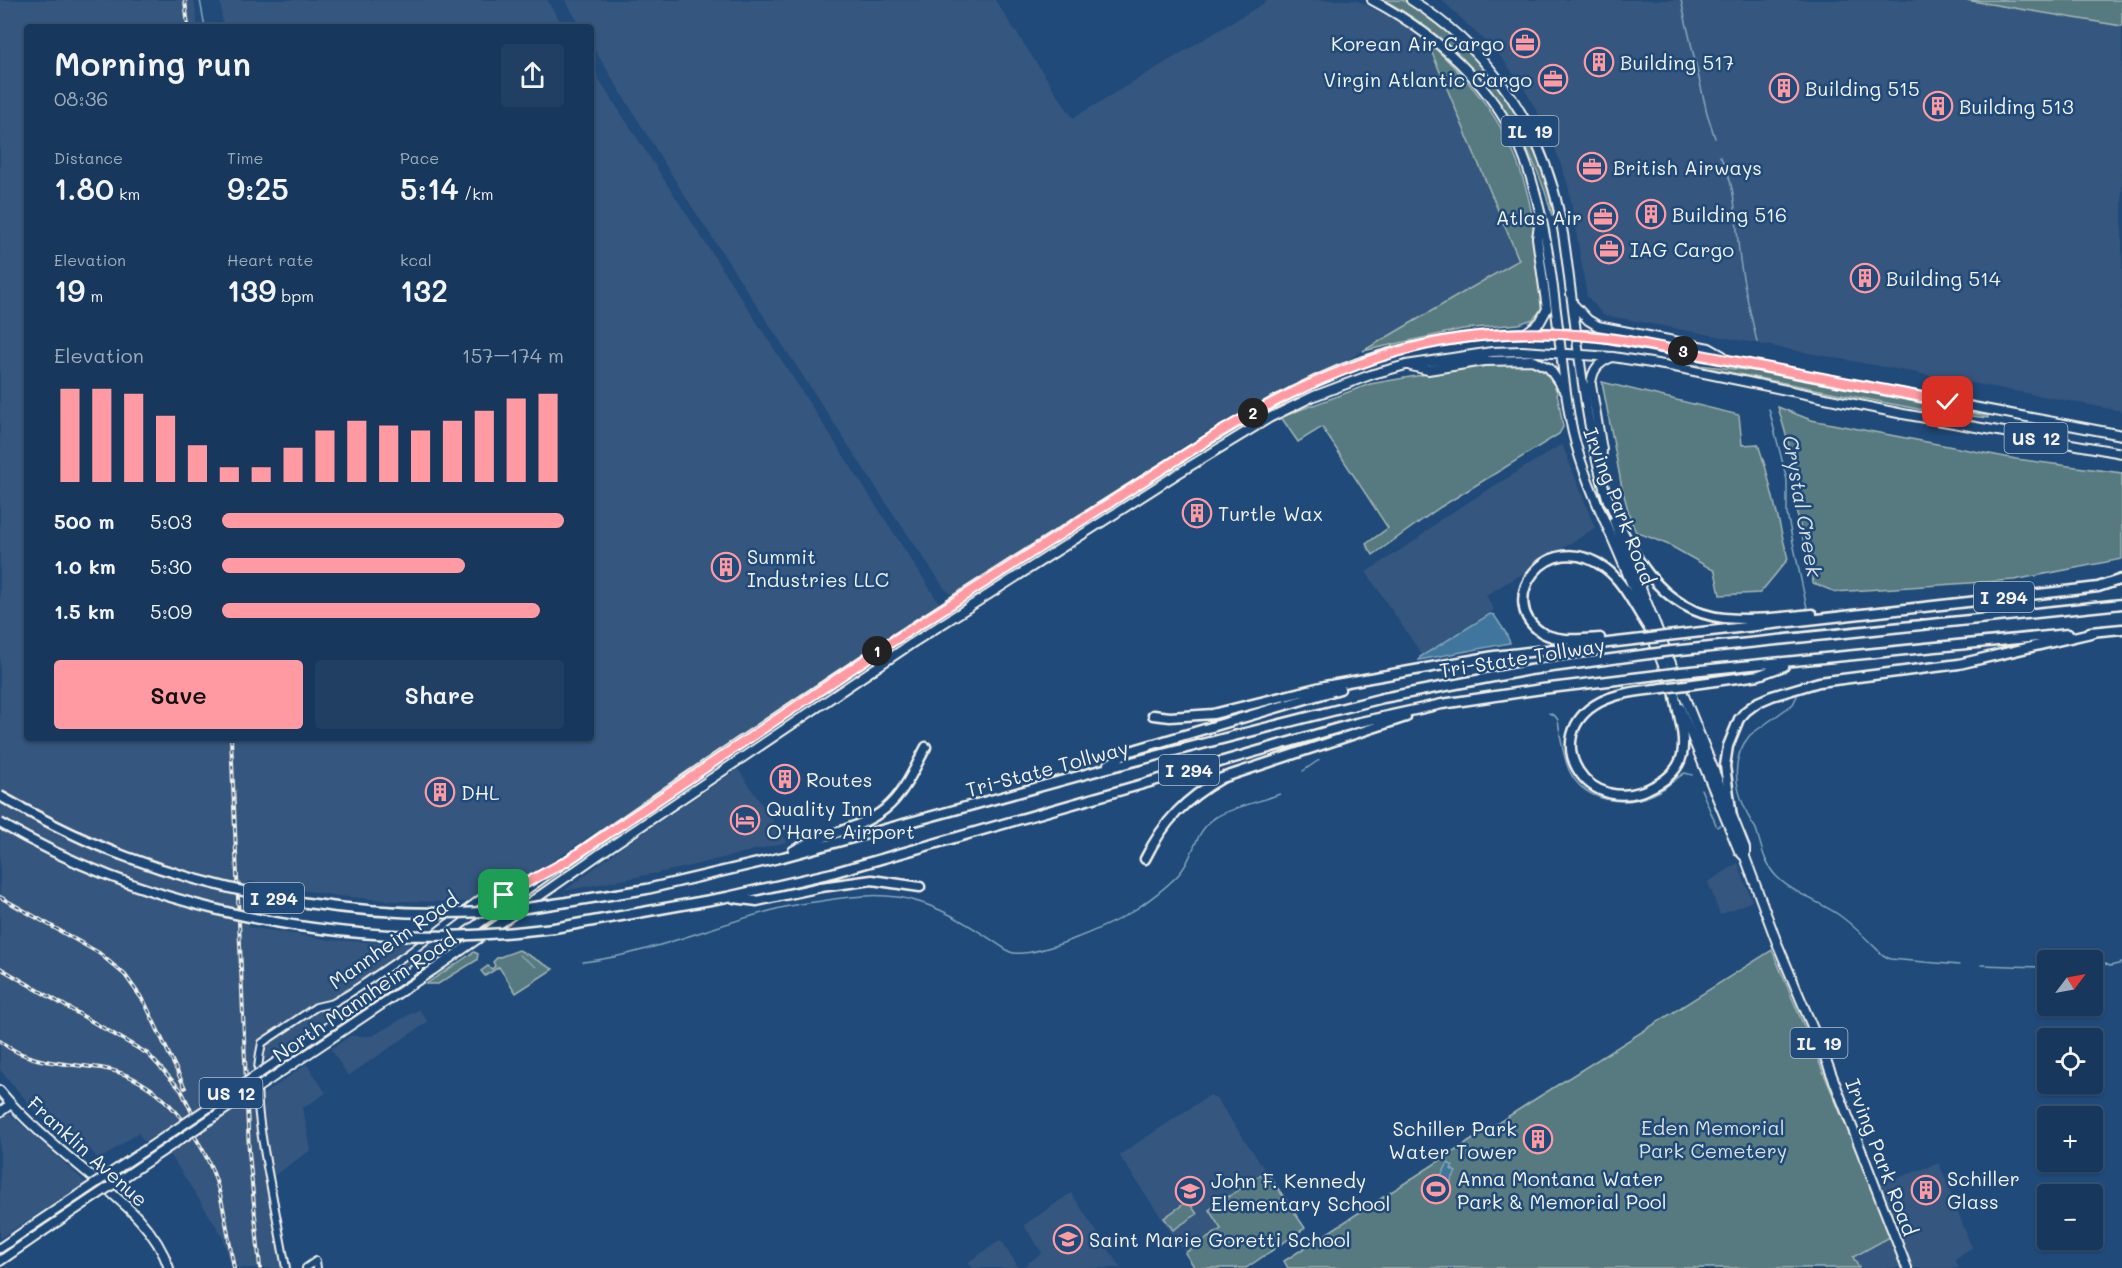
<!DOCTYPE html>
<meta charset="utf-8">
<style>
:root{--surface:#17385c;--page:#203f62;--text:#f1f3f6;--muted:#9eacbb;--line:#365272;--accent:#ff9aa2}
body{margin:0;font-family:Mali,sans-serif;background:var(--page);color:var(--text);height:100vh;display:flex;flex-direction:column;font-size:22px;white-space:nowrap}
*{box-sizing:border-box;margin:0}
p{font-size:20px;color:var(--muted)}
.icon{flex:none;width:33px;height:33px;fill:none;stroke:currentColor;stroke-width:2;stroke-linecap:round;stroke-linejoin:round}
.map{position:relative;flex:1;overflow:hidden}
.side{position:absolute;left:24px;top:24px;width:570px;height:717px;display:flex;flex-direction:column;background:var(--surface);border-radius:6px;box-shadow:0 2px 4px #0004,0 0 0 2px var(--line)}
.side>*{flex:none}
.needle{width:39px;rotate:58deg}
.buttons{position:absolute;left:2037px;top:950px;display:grid;gap:12px}
.buttons a{display:grid;place-items:center;width:66px;height:66px;border-radius:6px;background:var(--surface);box-shadow:0 2px 4px #0004,0 0 0 2px var(--line);font-size:30px}
.pin{position:absolute;display:grid;place-items:center;width:51px;height:51px;color:#fff;margin:-26px;border-radius:12px;box-shadow:0 3px 9px #0006}
.km{position:absolute;width:30px;height:30px;margin:-15px;border-radius:50%;background:#222;color:#fff;font-size:16px;line-height:30px;text-align:center}
.round{display:grid;place-items:center;flex:none;width:63px;height:63px;border-radius:6px;background:var(--page)}
.head{display:flex;align-items:center;justify-content:space-between;height:102px;padding:0 30px}
h1{font-size:33px;font-weight:600;line-height:45px}
.figures{display:grid;grid-template-columns:repeat(3,1fr);gap:9px;height:102px;padding:6px 30px}
.figures div{display:grid;align-content:center}
.figures b{font-size:30px;font-weight:600}
.figures small{font-size:16px;font-weight:400}
.figures p{font-size:16px}
.chart{height:168px;padding:12px 30px}
.chart p{display:flex;justify-content:space-between}
.chart svg{width:100%;height:108px;margin-top:6px;stroke:var(--accent);stroke-width:6}
.action{display:flex;gap:12px;margin-top:auto;padding:12px 30px}
.action a{flex:1;height:69px;border-radius:6px;background:var(--accent);color:#111;font-size:24px;font-weight:600;line-height:69px;text-align:center}
.action a+a{background:var(--page);color:var(--text)}
ul{padding:0 30px;list-style:none;font-size:20px}
li{display:grid;grid-template-columns:96px 72px 1fr;align-items:center;height:45px}
li i{height:15px;border-radius:8px;background:var(--accent)}
.map>svg:first-child{display:block}
</style>
<div class="map">
<svg width="2122" height="1268" viewBox="0 0 2122 1268">
<rect width="100%" height="100%" fill="#1f4a7a"/>
<filter id="ink" filterUnits="userSpaceOnUse"><feTurbulence type="fractalNoise" baseFrequency=".0167" numOctaves="2"/><feDisplacementMap in="SourceGraphic" scale="12" xChannelSelector="R" yChannelSelector="G"/><feConvolveMatrix kernelMatrix="1 2 1 2 8 2 1 2 1" color-interpolation-filters="sRGB"/></filter>
<g filter="url(#ink)">
<path fill="#35567e" d="M 0,0 L 194,0 L 198,27 L 27,27 L 27,738 L 591,738 L 591,67 L 940,604 L 496,899 L 458,902 L 395,901 L 338,896 L 247,881 L 249,927 L 331,940 L 435,946 L 253,1068 L 253,1107 L 256,1128 L 282,1268 L 230,1268 L 223,1237 L 157,1134 L 144,1142 L 138,1133 L 99,1160 L 88,1147 L 81,1153 L 48,1125 L 0,1070 Z
M 220,0 L 547,0 L 564,27 L 223,27 Z
M 565,0 L 995,0 L 1073,118 L 1269,0 L 1356,0 L 1398,21 L 1427,41 L 1519,260 L 1337,366 L 1272,396 L 1219,426 L 952,595 L 945,589 L 894,515 L 681,190 L 591,44 L 591,27 L 581,27 Z
M 1442,0 L 2122,0 L 2122,411 L 1603,315 L 1587,296 L 1568,185 L 1551,137 L 1524,88 L 1500,56 Z
M 1562,444 L 1595,528 L 1558,551 L 1543,557 L 1531,569 L 1486,595 L 1494,610 L 1422,655 L 1366,572 L 1416,540 L 1441,519 Z
M 738,769 L 787,842 L 678,869 L 564,891 L 622,847 Z
M 1738,863 L 1752,901 L 1720,915 L 1708,882 Z
M 419,1009 L 428,1022 L 348,1076 L 331,1049 L 350,1036 L 372,1036 Z
M 307,1064 L 326,1093 L 303,1108 L 311,1150 L 272,1177 L 259,1109 L 259,1097 Z
M 1210,1095 L 1217,1099 L 1266,1171 L 1209,1210 L 1221,1229 L 1185,1253 L 1119,1155 Z
M 0,1105 L 86,1183 L 0,1238 Z
M 1939,1163 L 1972,1248 L 1955,1259 L 1959,1268 L 1859,1268 L 1853,1257 L 1892,1236 L 1872,1187 Z
M 1071,1193 L 1121,1268 L 1021,1268 L 1042,1253 L 1024,1225 Z
M 1001,1240 L 1019,1268 L 972,1268 L 968,1262 Z"/>
<path fill="#567a7f" stroke="#a5b6b4" stroke-width="1.5" d="M 1384,0 C 1389,0 1397,0 1402,0 C 1414,4 1426,17 1436,24 C 1498,70 1538,140 1554,214 L 1552,215 C 1528,124 1467,45 1384,0 Z
M 1966,0 L 2122,0 L 2122,26 Z
M 1427,41 C 1472,82 1506,122 1524,182 C 1536,220 1537,261 1545,300 L 1540,311 L 1533,319 L 1519,324 L 1463,329 L 1363,351 L 1519,260 Z
M 1523,363 C 1527,364 1533,364 1537,366 C 1559,375 1559,407 1563,427 L 1559,434 L 1439,508 L 1373,555 L 1366,544 L 1388,528 L 1322,427 L 1298,442 L 1281,417 L 1370,384 L 1462,368 Z
M 1687,364 L 1756,371 L 1988,416 L 1988,418 L 1928,411 Z
M 1602,382 L 1739,415 L 1742,445 L 1758,444 L 1766,469 L 1788,559 L 1760,593 L 1720,595 L 1715,571 L 1669,545 L 1636,532 L 1631,521 L 1622,488 Z
M 1778,407 L 1811,420 L 2016,459 L 2122,473 L 2122,559 L 2014,580 L 1835,592 L 1813,583 L 1796,509 L 1798,477 Z
M 519,950 L 553,969 L 516,993 L 499,967 L 485,976 L 481,971 L 488,966 L 492,969 L 495,966 L 493,962 L 497,958 Z
M 1772,950 L 1892,1236 L 1853,1257 L 1859,1268 L 1288,1268 L 1284,1261 L 1529,1103 Z
M 474,952 L 478,954 L 477,960 L 438,984 L 426,984 Z
M 1266,1171 L 1305,1228 L 1246,1268 L 1195,1268 L 1185,1253 L 1221,1229 L 1209,1210 Z
M 1188,1201 L 1197,1214 L 1173,1230 L 1164,1218 Z"/>
<path fill="#40769d" stroke="#88a7bb" stroke-width="1.5" d="M 1490,614 L 1494,615 L 1506,633 L 1510,643 L 1419,660 L 1420,657 Z
M 1448,1163 L 1453,1166 L 1451,1169 L 1456,1172 L 1445,1191 L 1433,1200 L 1429,1192 L 1429,1183 L 1442,1186 L 1443,1184 L 1438,1181 Z"/>
<g fill="none" stroke-linecap="round" stroke-linejoin="round">
<path stroke="#88a7bb" stroke-width="1.5" d="M 200,0 L 205,27
M 1681,0 L 1707,113 L 1715,138
M 1720,156 C 1738,187 1735,225 1740,260 C 1744,288 1751,315 1757,342
M 1769,409 L 1787,480 L 1787,514 L 1807,608
M 1797,696 L 1793,704 L 1750,735 C 1730,759 1735,788 1747,813 C 1749,819 1753,824 1756,829 C 1761,845 1764,863 1776,876 C 1791,892 1820,902 1839,915 C 1855,926 1869,942 1883,955 L 1890,959 L 1959,965
M 1549,713 L 1555,716 L 1558,720 C 1560,736 1563,755 1569,770 C 1584,803 1625,807 1654,794 C 1666,789 1674,779 1685,773 L 1692,775
M 1303,771 L 1319,760
M 1701,789 L 1717,827 L 1720,825
M 519,955 L 536,967
M 2075,960 L 2088,956 L 2110,966 L 2122,963
M 583,962 C 649,954 709,927 773,910 C 789,905 806,903 822,901 C 855,895 890,892 922,903 C 955,914 981,933 1010,952 C 1032,960 1112,925 1133,911 C 1147,902 1168,886 1179,874 C 1195,857 1193,832 1216,817 C 1229,809 1264,800 1280,794
M 1981,965 L 2040,967"/>
<g stroke="#f4f1e8" stroke-width="10">
<path id="minor" d="M 484,899 L 495,899 L 502,908
M 286,1268 C 280,1236 274,1204 268,1172 C 260,1129 252,1087 262,1043 L 316,1007 L 333,1003 L 350,993 L 409,953 L 480,899 L 492,895 L 504,895 L 546,872
M 306,1268 L 316,1261 L 317,1268"/>
</g>
<g stroke="#f4f1e8" stroke-width="12">
<path id="major" d="M 1372,0 C 1444,38 1507,98 1531,178 C 1548,232 1554,296 1561,352 C 1564,379 1567,406 1573,433 C 1584,480 1607,524 1625,568 C 1642,609 1657,650 1673,691
M 1411,0 C 1480,43 1530,109 1553,188 C 1562,219 1566,253 1570,286 C 1580,358 1586,432 1608,501
M 1574,305 L 1588,320 L 1598,326 L 1709,348 L 1723,356
M 1527,332 L 1540,322 L 1547,309 L 1537,238 L 1539,225
M 1411,366 L 1428,370 L 1484,361 L 1532,360 L 1549,368 L 1564,390
M 1601,463 L 1602,450 L 1591,385 C 1592,370 1598,363 1612,357
M 1614,521 L 1745,848 L 1745,857 L 1777,943 L 1824,1055 L 1907,1268
M 1680,708 L 1739,851 L 1745,857
M 430,959 C 628,814 834,677 1041,545 C 1091,514 1140,482 1190,451 C 1244,418 1298,385 1358,363 C 1435,336 1517,328 1598,336 L 2122,435
M 433,970 L 601,853 L 911,644 L 1177,474 L 1269,418 L 1314,396 L 1373,374 L 1406,365 L 1492,352 L 1522,351 L 1613,357 L 1670,366 L 1903,414 L 2122,453
M 0,1091 C 24,1120 54,1145 83,1169 C 117,1198 155,1225 169,1268
M 0,1112 L 11,1104
M 0,1248 L 32,1226
M 0,1261 L 48,1228"/>
</g>
<g stroke="#f4f1e8" stroke-width="13">
<path id="highway" d="M 1607,496 C 1629,550 1658,611 1724,618 C 1753,621 1783,617 1812,614
M 2090,632 L 2122,629
M 1666,636 L 2065,591 L 2098,587 L 2122,579
M 1600,638 C 1581,639 1557,642 1541,632 C 1495,602 1546,525 1605,568 C 1624,582 1635,608 1648,627
M 1672,651 L 2122,604
M 1681,672 L 2068,634
M 1686,685 L 1759,675 L 1784,666
M 1663,688 C 1642,691 1619,692 1600,702 C 1536,736 1588,824 1656,785 C 1668,779 1679,768 1682,755 C 1686,735 1678,715 1675,696
M 1153,715 L 1170,717 L 1213,714 L 1325,686 L 1494,656 L 1643,639
M 1108,765 L 1127,752 L 1340,689
M 1732,817 L 1725,766 L 1728,746 L 1739,719 L 1746,711 L 1758,702 L 1772,696 L 1819,682 L 1959,664 L 2095,632
M 793,851 C 822,834 859,830 885,809 C 904,794 915,767 926,747
M 1145,859 C 1164,821 1185,799 1222,778 L 1406,717
M 734,898 L 757,901 L 821,887 L 872,880 L 920,887
M 567,902 L 647,889 L 783,857 L 1104,769 L 1383,698 L 1530,670 L 1649,654
M 554,928 L 727,897 L 832,873 L 1356,723 L 1442,704 L 1542,689 L 1658,675"/>
</g>
<use href="#minor" stroke="#1f4a7a" stroke-width="6"/>
<use href="#major" stroke="#1f4a7a" stroke-width="8"/>
<use href="#highway" stroke="#1f4a7a" stroke-width="8"/>
<g stroke="#f4f1e8" stroke-width="4">
<path id="rail" d="M 185,0 L 188,27
M 231,738 L 249,1152 L 260,1268
M 0,897 L 99,953 L 125,975 L 145,1003 L 185,1088
M 0,968 L 148,1054 L 181,1090 L 201,1131
M 0,1041 C 29,1065 66,1063 101,1068 C 160,1077 204,1136 219,1191 C 226,1216 229,1242 234,1268"/>
</g>
<use href="#rail" stroke="#1f4a7a" stroke-width="1.5" stroke-dasharray="4.5" stroke-linecap="butt"/>
<g stroke="#f4f1e8" stroke-width="12" stroke-linecap="butt">
<path id="major-bridge" d="M 32,1226 L 430,959
M 48,1228 L 433,970"/>
</g>
<g stroke="#f4f1e8" stroke-width="13" stroke-linecap="butt">
<path id="highway-bridge" d="M 1643,639 L 1666,636
M 1649,654 L 1672,651
M 1658,675 L 1681,672
M 1663,688 L 1686,685
M 0,796 C 41,819 83,841 127,857 C 241,899 364,918 485,912 C 512,911 540,906 567,902
M 0,823 C 140,905 311,942 472,935 C 499,934 527,931 554,928"/>
</g>
<use href="#major-bridge" stroke="#1f4a7a" stroke-width="8"/>
<use href="#highway-bridge" stroke="#1f4a7a" stroke-width="8"/>
</g>
</g>
<g fill="none" stroke-linecap="round" stroke-linejoin="round" filter="url(#ink)">
<g stroke="#fff" stroke-width="12">
<path id="route" d="M 504,895 L 567,861 L 887,645 L 1217,434 C 1353,352 1469,316 1628,341 L 1948,402"/>
</g>
<use href="#route" stroke="#ff9aa2" stroke-width="8"/>
</g>
<defs>
<g id="office-ring" transform="scale(1.5)"><circle r="9.5" fill="#1f4a7a" stroke="#ff9aa2" stroke-width="1.5"/><path d="M-6-3h4V-5.5h4V-3h4V5H-6ZM-1-4.5V-3h2v-1.5ZM-6 0V1H6V0Z" fill="#ff9aa2"/></g>
<g id="building-ring" transform="scale(1.5)"><circle r="9.5" fill="#1f4a7a" stroke="#ff9aa2" stroke-width="1.5"/><path d="M-4-6H4V6H1V3H-1V6H-4ZM-2.5-4.3h1.7v1.8h-1.7ZM.8-4.3h1.7v1.8H.8ZM-2.5-1h1.7V.8h-1.7ZM.8-1h1.7V.8H.8Z" fill="#ff9aa2"/></g>
<g id="hotel-ring" transform="scale(1.5)"><circle r="9.5" fill="#1f4a7a" stroke="#ff9aa2" stroke-width="1.5"/><path d="M-6-4.5h1.5V1H6V5H4.5V3h-9V5H-6ZM-4 0a1.8 1.8 0 1 1 3.6 0ZM.5 0V-2.5h3Q6-2.5 6 0Z" fill="#ff9aa2"/></g>
<g id="stadium-ring" transform="scale(1.5)"><circle r="9.5" fill="#1f4a7a" stroke="#ff9aa2" stroke-width="1.5"/><path d="M0-5a6.5 5 0 1 0 0 10a6.5 5 0 1 0 0-10ZM-3.5-1.8h7v3.6h-7Z" fill="#ff9aa2"/></g>
<g id="school-ring" transform="scale(1.5)"><circle r="9.5" fill="#1f4a7a" stroke="#ff9aa2" stroke-width="1.5"/><path d="M0-5L7-2L0 1L-7-2ZM-4 1L0 2.5L4 1V4Q0 6-4 4Z" fill="#ff9aa2"/></g>
</defs>
<g fill-rule="evenodd">
<use href="#office-ring" x="1525" y="43"/>
<use href="#building-ring" x="1599" y="62"/>
<use href="#office-ring" x="1553" y="79"/>
<use href="#building-ring" x="1784" y="88"/>
<use href="#building-ring" x="1938" y="106"/>
<use href="#office-ring" x="1592" y="167"/>
<use href="#building-ring" x="1651" y="214"/>
<use href="#office-ring" x="1603" y="217"/>
<use href="#office-ring" x="1609" y="249"/>
<use href="#building-ring" x="1865" y="278"/>
<use href="#building-ring" x="1197" y="513"/>
<use href="#building-ring" x="726" y="567"/>
<use href="#building-ring" x="785" y="779"/>
<use href="#building-ring" x="440" y="792"/>
<use href="#hotel-ring" x="745" y="820"/>
<use href="#building-ring" x="1538" y="1139"/>
<use href="#stadium-ring" x="1436" y="1189"/>
<use href="#building-ring" x="1926" y="1190"/>
<use href="#school-ring" x="1190" y="1191"/>
<use href="#school-ring" x="1068" y="1239"/>
</g>
<g text-anchor="middle" dominant-baseline="central" stroke-width="5" stroke-linejoin="round" paint-order="stroke">
<g fill="#1f4a7a" stroke="#b4bfc7" stroke-width="1.5">
<rect x="1501.5" y="116" width="57" height="30" rx="4.5"/>
<rect x="2004.5" y="423" width="63" height="30" rx="4.5"/>
<rect x="1974" y="582" width="60" height="30" rx="4.5"/>
<rect x="1159" y="755" width="60" height="30" rx="4.5"/>
<rect x="244" y="883" width="60" height="30" rx="4.5"/>
<rect x="1790.5" y="1028" width="57" height="30" rx="4.5"/>
<rect x="199.5" y="1078" width="63" height="30" rx="4.5"/>
</g>
<g font-size="18" font-weight="bold" fill="#f4f1e8">
<text x="1530" y="131">IL 19</text>
<text x="2036" y="438">US 12</text>
<text x="2004" y="597">I 294</text>
<text x="1189" y="770">I 294</text>
<text x="274" y="898">I 294</text>
<text x="1819" y="1043">IL 19</text>
<text x="231" y="1093">US 12</text>
</g>
<g font-size="20" fill="#f4f1e8" stroke="#1f4a7a" text-anchor="start">
<text x="1504" y="43" text-anchor="end">Korean Air Cargo</text>
<text x="1620" y="62">Building 517</text>
<text x="1532" y="79" text-anchor="end">Virgin Atlantic Cargo</text>
<text x="1805" y="88">Building 515</text>
<text x="1959" y="106">Building 513</text>
<text x="1613" y="167">British Airways</text>
<text x="1672" y="214">Building 516</text>
<text x="1582" y="217" text-anchor="end">Atlas Air</text>
<text x="1630" y="249">IAG Cargo</text>
<text x="1886" y="278">Building 514</text>
<text x="1218" y="513">Turtle Wax</text>
<text x="747" y="556">Summit<tspan x="747" dy="23">Industries LLC</tspan></text>
<text x="806" y="779">Routes</text>
<text x="461" y="792">DHL</text>
<text x="766" y="808">Quality Inn<tspan x="766" dy="23">O'Hare Airport</tspan></text>
<text x="1517" y="1128" text-anchor="end">Schiller Park<tspan x="1517" dy="23">Water Tower</tspan></text>
<text x="1457" y="1178">Anna Montana Water<tspan x="1457" dy="23">Park &amp; Memorial Pool</tspan></text>
<text x="1947" y="1178">Schiller<tspan x="1947" dy="23">Glass</tspan></text>
<text x="1211" y="1180">John F. Kennedy<tspan x="1211" dy="23">Elementary School</tspan></text>
<text x="1089" y="1239">Saint Marie Goretti School</text>
</g>
<g font-size="20" fill="#f4f1e8" stroke="#1f4a7a">
<text transform="translate(1620 506) rotate(69)">Irving Park Road</text>
<text transform="translate(1522 657) rotate(-9)">Tri-State Tollway</text>
<text transform="translate(1047 768) rotate(-15)">Tri-State Tollway</text>
<text transform="translate(393 940) rotate(-35)">Mannheim Road</text>
<text transform="translate(364 996) rotate(-34)">North Mannheim Road</text>
<text transform="translate(88 1151) rotate(42)">Franklin Avenue</text>
<text transform="translate(1882 1157) rotate(69)">Irving Park Road</text>
</g>
<g font-size="20" fill="#dcdfd8" stroke="#1f4a7a">
<text x="1713" y="1127">Eden Memorial<tspan x="1713" dy="23">Park Cemetery</tspan></text>
</g>
<g font-size="21" font-style="italic" fill="#d9dfdd" stroke="#1f4a7a">
<text transform="translate(1803 506) rotate(80)">Crystal Creek</text>
</g>
</g>
</svg>
<div class="buttons">
<a><svg class="needle" viewBox="-14 -14 28 28"><path d="M0-13l5 13h-10z" fill="#e53935"/><path d="M0 13l5-13h-10z" fill="#9eacbb"/></svg></a>
<a><svg class="icon" aria-label="locate" viewBox="0 0 24 24"><circle cx="12" cy="12" r="6"/><path d="M12 2v4M12 18v4M2 12h4M18 12h4"/></svg></a>
<a>+</a>
<a>−</a>
</div>
<div class="pin" style="left:504px;top:895px;background:#1e9e55"><svg class="icon" aria-label="arrive" viewBox="0 0 24 24"><path d="M6 21V4h12l-3 4 3 4H6"/></svg></div>
<div class="pin" style="left:1948px;top:402px;background:#d93025"><svg class="icon" aria-label="check" viewBox="0 0 24 24"><path d="M5 12l5 5 9-10"/></svg></div>
<b class="km" style="left:877px;top:651px">1</b>
<b class="km" style="left:1253px;top:413px">2</b>
<b class="km" style="left:1683px;top:351px">3</b>
<section class="side">
<div class="head"><div><h1>Morning run</h1><p>08:36</p></div><a class="round"><svg class="icon" aria-label="share" viewBox="0 0 24 24"><path d="M12 15V3M7 8l5-5 5 5M5 13v7h14v-7"/></svg></a></div>
<div class="figures">
<div><p>Distance</p><b>1.80<small> km</small></b></div>
<div><p>Time</p><b>9:25</b></div>
<div><p>Pace</p><b>5:14<small> /km</small></b></div>
</div>
<div class="figures">
<div><p>Elevation</p><b>19<small> m</small></b></div>
<div><p>Heart rate</p><b>139<small> bpm</small></b></div>
<div><p>kcal</p><b>132</b></div>
</div>
<div class="chart"><p><span>Elevation</span>157–174 m</p>
<svg viewBox="0 0 160 44" preserveAspectRatio="none"><path d="M5 44V6M15 44V6M25 44V8M35 44V17M45 44V29M55 44V38M65 44V38M75 44V30M85 44V23M95 44V19M105 44V21M115 44V23M125 44V19M135 44V15M145 44V10M155 44V8"/></svg>
</div>
<ul>
<li><b>500 m</b>5:03<i style="width:100%"></i></li>
<li><b>1.0 km</b>5:30<i style="width:71%"></i></li>
<li><b>1.5 km</b>5:09<i style="width:93%"></i></li>
</ul>
<div class="action"><a>Save</a><a>Share</a></div>
</section>
</div>
